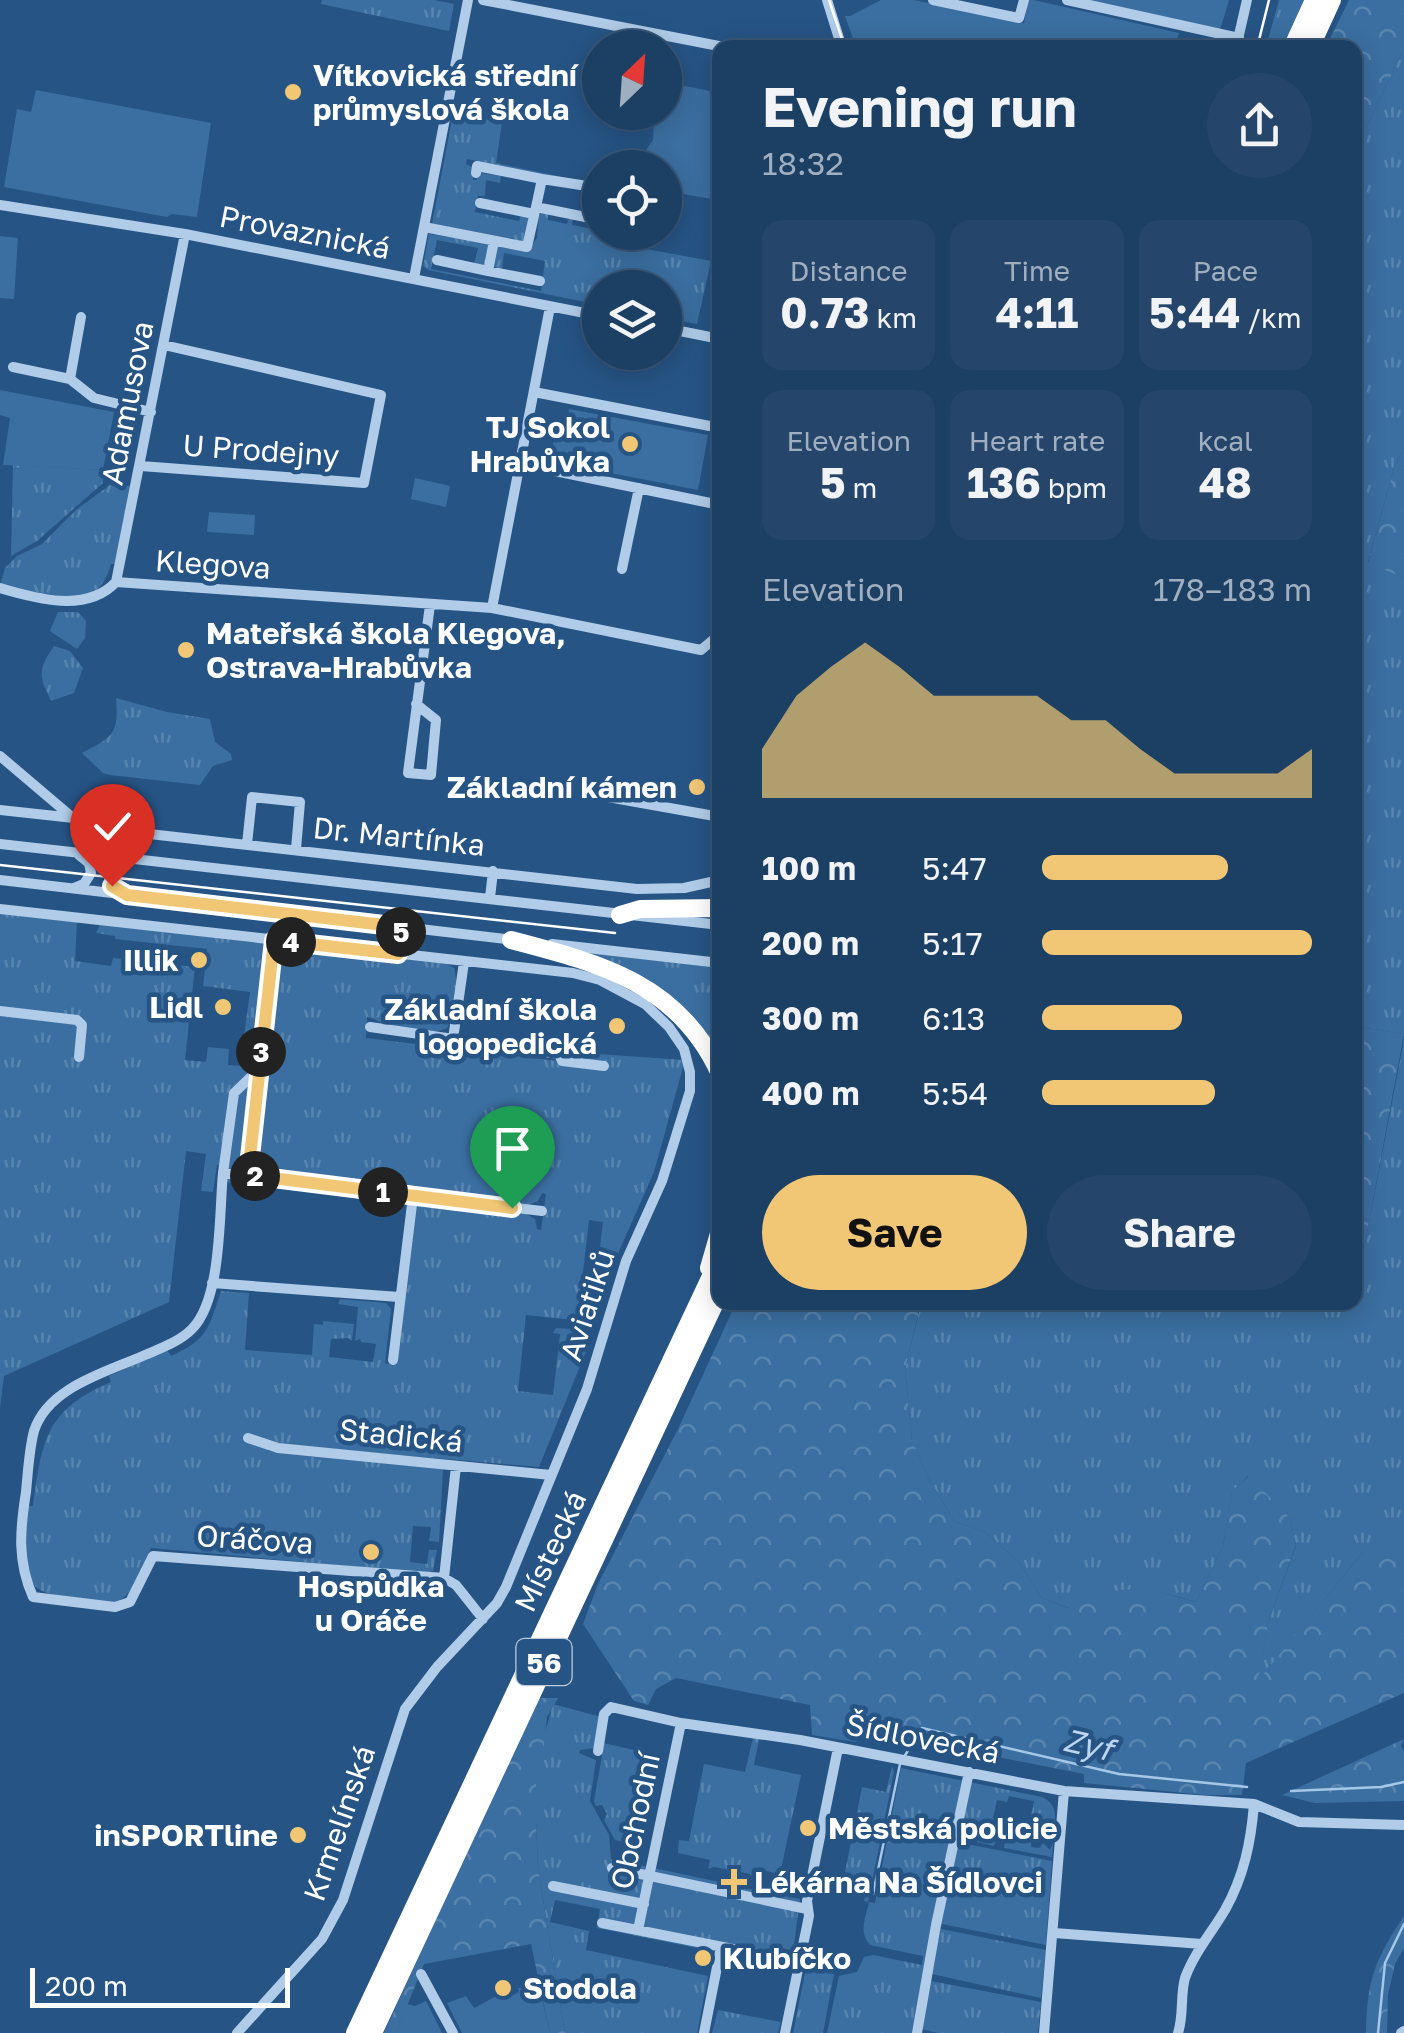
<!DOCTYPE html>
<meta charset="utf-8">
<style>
:root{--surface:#1c3f64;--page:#25466a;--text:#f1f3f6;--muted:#a0afbf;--line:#3a5878;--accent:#f1c775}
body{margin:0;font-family:"Golos Text",sans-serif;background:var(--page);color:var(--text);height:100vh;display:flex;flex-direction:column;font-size:38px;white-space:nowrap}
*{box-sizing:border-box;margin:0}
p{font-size:32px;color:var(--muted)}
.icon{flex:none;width:55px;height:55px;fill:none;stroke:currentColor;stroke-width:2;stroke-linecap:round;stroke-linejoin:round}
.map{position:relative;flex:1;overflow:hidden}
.drawer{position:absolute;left:712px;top:40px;width:650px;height:1270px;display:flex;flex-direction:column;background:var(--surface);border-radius:20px;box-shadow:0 5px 25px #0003,0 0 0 2px var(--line)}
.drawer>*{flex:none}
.needle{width:65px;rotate:25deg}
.buttons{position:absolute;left:582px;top:30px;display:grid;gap:20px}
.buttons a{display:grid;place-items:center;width:100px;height:100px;border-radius:50%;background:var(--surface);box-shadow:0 5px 25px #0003,0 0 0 2px var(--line);font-size:50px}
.scale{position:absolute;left:30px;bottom:25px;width:260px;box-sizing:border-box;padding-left:10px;border:5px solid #fff;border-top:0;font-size:28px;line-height:35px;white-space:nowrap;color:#fff;-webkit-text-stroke:8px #265485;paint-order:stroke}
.pin{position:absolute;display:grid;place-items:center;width:85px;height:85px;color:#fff;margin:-102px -42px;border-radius:50% 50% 50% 0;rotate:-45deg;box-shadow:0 0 10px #0007}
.pin .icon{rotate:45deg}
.km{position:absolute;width:50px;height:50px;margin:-25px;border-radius:50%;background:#222;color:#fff;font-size:28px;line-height:50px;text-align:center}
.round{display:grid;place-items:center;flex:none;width:105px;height:105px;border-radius:52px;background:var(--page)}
.summary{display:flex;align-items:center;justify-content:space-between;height:170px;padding:0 50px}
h1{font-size:55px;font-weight:700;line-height:75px}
.metrics{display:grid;grid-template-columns:repeat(3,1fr);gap:15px;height:170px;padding:10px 50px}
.metrics div{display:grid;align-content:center;border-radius:20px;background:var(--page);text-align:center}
.metrics b{font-size:42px;font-weight:700}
.metrics small{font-size:28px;font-weight:400}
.metrics p{font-size:28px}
.chart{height:280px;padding:20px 50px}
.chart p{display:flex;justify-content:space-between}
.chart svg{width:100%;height:180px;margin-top:10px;fill:var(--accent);opacity:.7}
.primary-button{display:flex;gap:20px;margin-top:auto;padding:20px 50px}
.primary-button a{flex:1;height:115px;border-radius:60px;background:var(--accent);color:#111;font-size:40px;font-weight:700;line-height:115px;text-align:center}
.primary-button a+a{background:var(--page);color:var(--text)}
ul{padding:0 50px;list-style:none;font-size:32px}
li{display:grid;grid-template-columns:160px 120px 1fr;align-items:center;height:75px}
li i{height:25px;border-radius:12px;background:var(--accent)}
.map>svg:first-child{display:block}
</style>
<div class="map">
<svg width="1404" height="2033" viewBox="0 0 1404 2033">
<defs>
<pattern id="grass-tufts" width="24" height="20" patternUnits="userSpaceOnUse" patternTransform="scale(2.5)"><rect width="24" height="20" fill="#3b6fa1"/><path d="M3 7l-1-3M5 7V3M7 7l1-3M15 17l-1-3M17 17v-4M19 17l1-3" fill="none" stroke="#5885af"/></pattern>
<pattern id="forest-crowns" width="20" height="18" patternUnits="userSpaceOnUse" patternTransform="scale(2.5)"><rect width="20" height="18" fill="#3b6fa1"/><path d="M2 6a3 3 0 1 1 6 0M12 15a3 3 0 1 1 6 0" fill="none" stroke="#5885af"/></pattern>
</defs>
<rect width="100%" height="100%" fill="#265485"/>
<path fill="url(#grass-tufts)" d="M 322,0 L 434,0 L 454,4 L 449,31 L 321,4 Z
M 1279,0 L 1304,0 L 1282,47 L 1266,47 Z
M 1404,49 L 1404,448 L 1394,468 L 1368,562 L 1404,578 L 1404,1034 L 1355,1026 L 1355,150 Z
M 453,114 L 502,122 L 496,163 L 600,185 L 467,159 L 466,164 L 474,168 L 473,180 L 476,180 L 480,173 L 501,176 L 500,183 L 486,180 L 485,196 L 478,196 L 475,212 L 519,221 L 521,215 L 529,217 L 523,244 L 514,239 L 432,224 Z
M 542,212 L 548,214 L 548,220 L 567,224 L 569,218 L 573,218 L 572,225 C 597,230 616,234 639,238 L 640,233 L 644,233 L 641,248 L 711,261 L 697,324 L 665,318 L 665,288 L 600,288 L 600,305 L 428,270 L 423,266 L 429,234 L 487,243 L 489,245 L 484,265 L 474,264 L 478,248 L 437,240 L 431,269 L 541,291 L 545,261 L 504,253 L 502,269 L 494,267 L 498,246 L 530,248 L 537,238 L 539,216 Z
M 13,465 L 103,470 L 103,483 L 37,541 L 11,556 Z
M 110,485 L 131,486 L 115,564 L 111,564 C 108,575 101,591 88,595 C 71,600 18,590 0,585 L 5,568 L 17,556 L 42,544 L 77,509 Z
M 58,612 L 78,612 L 86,621 L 85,638 L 77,649 L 50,631 Z
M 54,646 L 70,651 L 83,668 L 74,693 L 51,701 C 39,675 37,671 54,646 Z
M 116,698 L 167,712 L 210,719 L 215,742 L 231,754 L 232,760 L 213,766 L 200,785 L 110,775 L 103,773 L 82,753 C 113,736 119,735 116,698 Z
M 0,913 L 77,922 L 75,961 L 111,966 L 113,958 L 195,967 L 185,1060 L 206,1062 L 208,1047 L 229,1049 L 228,1065 L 240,1066 L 250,992 L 203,986 L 207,949 L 115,939 L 115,936 L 96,933 L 100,924 L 445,963 L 454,968 C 459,984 456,1014 447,1028 C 433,1035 404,1031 389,1026 C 380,1023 378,1019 367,1017 L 366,1038 L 567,1062 L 568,1052 L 685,1060 L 654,1172 L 616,1258 L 597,1322 L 588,1322 L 586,1315 L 592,1315 L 603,1222 L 589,1220 L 578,1316 L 573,1320 L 526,1315 L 518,1391 L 553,1395 L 560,1334 L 553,1333 L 556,1328 L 587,1330 L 593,1334 L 539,1467 L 269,1444 L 269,1451 L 443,1469 L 439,1542 L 429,1541 L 431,1527 L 413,1526 L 410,1562 L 427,1564 L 429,1550 L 437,1550 L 433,1571 L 425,1573 L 151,1548 C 141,1571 136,1597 110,1604 C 20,1592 25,1597 27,1506 L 33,1506 C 42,1441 45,1410 111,1382 L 109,1376 L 167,1350 L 171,1356 C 208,1340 209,1327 221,1291 L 249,1293 L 245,1350 L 312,1355 L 314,1324 L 323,1325 L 323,1321 L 354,1324 L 352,1341 L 348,1338 L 331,1339 L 329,1357 L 373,1362 L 376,1344 L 361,1342 L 360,1339 L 355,1341 L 358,1307 L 338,1304 L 340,1299 L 386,1303 L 391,1309 L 385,1363 L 395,1365 L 416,1204 L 423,1201 L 455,1205 L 455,1211 L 505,1217 L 507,1210 L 525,1213 L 535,1219 L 537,1229 L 541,1230 L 546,1194 L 542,1193 L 538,1201 L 528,1205 L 261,1173 L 259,1170 L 244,1176 L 269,1184 L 405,1201 L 226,1182 L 228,1167 L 217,1165 L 213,1192 L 201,1191 L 206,1154 L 186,1151 L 169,1302 L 4,1376 L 0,1408 Z
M 511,940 L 720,964 L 720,1074 L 664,1002 Z
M 1404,1040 L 1404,1552 L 1363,1552 L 1257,1683 L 1268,1623 L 1296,1546 L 1290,1518 L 1248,1476 L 1232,1492 L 1223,1546 L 1196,1602 C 1136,1585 1126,1584 1069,1608 L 1042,1598 L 1018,1561 L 985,1532 L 954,1521 L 927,1475 L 912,1440 L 905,1369 L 919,1312 L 901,1303 L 1355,1302 L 1355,1277 L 1359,1275 Z
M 553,1704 L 601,1717 L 595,1748 L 580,1750 L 579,1753 L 596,1760 L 590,1801 L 609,1835 L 611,1859 L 800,1899 L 791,1967 L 597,1928 L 600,1909 L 555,1900 L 550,1922 L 589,1931 L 586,1950 L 708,1976 L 697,2033 L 565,2033 L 538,1869 L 536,1821 L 536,1765 Z
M 753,1738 L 759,1739 L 754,1765 L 801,1775 L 780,1874 L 757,1869 L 754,1879 L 750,1874 L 714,1867 L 708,1869 L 710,1860 L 678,1853 L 679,1840 L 689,1841 L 704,1764 L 745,1772 Z
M 601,1739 L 603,1743 L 643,1752 L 638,1777 L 643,1779 L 642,1783 L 633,1784 L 638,1787 L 631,1820 L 634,1821 L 633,1825 L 628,1824 L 625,1842 L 615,1840 L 604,1820 L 607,1814 L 602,1805 L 596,1806 L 594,1801 L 602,1756 Z
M 892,1766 L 894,1772 L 868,1902 L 864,1901 L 866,1892 L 842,1887 L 862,1787 L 886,1792 Z
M 901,1768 L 1042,1797 C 1059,1805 1055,1819 1054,1835 L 1050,1837 L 1047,1830 L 1033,1828 L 1031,1834 L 1028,1833 L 1030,1824 L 1037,1827 L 1039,1823 L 1030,1822 L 1034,1801 L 1009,1796 L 1007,1802 L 997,1800 L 993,1817 L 1004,1820 L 1002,1832 L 1032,1838 L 1031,1847 L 1039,1848 L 1043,1843 L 1050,1850 L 1053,1843 L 1052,1857 L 1004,1848 L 1005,1840 L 996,1838 L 994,1846 L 963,1839 L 962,1843 L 1052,1861 L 1046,1945 L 942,1924 L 941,1929 L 1046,1950 L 1041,1998 L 932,1974 L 931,1981 L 1041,2002 L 1038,2033 L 938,2033 L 922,2029 L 922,2033 L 827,2033 L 839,1976 L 857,1972 L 864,1957 L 873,1955 L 922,1965 L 923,1956 L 870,1945 C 858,1932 866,1917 869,1902 L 875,1903 Z
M 811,1969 L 834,1974 L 823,2033 L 793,2033 L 805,1973 Z
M 718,2010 L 781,2022 L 778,2033 L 712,2033 Z"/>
<path fill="url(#forest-crowns)" d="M 1349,0 L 1404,0 L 1404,49 L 1355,150 L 1355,48 L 1326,47 Z
M 1404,448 L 1404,578 L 1368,563 L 1394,468 Z
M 1355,1026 L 1404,1034 L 1359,1276 L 1355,1277 Z
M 736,1303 L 901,1303 L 919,1311 L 905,1369 L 912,1440 L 927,1475 L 954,1521 L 985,1532 L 1018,1561 L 1042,1598 L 1068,1608 L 1106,1592 L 1144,1588 L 1196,1602 L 1223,1546 L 1232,1491 L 1249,1476 L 1290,1518 L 1296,1545 L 1268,1623 L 1258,1681 L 1364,1551 L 1404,1552 L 1404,1693 L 1246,1763 L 1242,1795 L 1205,1795 L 1084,1783 L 1084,1774 L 953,1748 L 947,1753 L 861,1736 L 856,1742 L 812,1735 L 810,1705 L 676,1678 L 656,1689 L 648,1705 L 634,1701 L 583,1624 L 598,1584 L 678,1429 Z
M 537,1698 L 558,1698 L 547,1717 L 544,1745 L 536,1765 L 536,1821 L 538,1869 L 565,2033 L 550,2033 L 531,1944 L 424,1964 L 396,2033 L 384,2033 Z
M 1404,1739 L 1401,1746 L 1404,1751 L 1404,1801 L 1315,1803 L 1282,1795 Z
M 1404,1916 L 1404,1948 L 1395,1964 L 1388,1995 L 1387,2033 L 1366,2033 C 1367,1980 1375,1959 1404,1916 Z"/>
<path fill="#3b6fa1" d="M 881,0 L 914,0 L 1024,23 L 1028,0 L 1034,0 L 1179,33 L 1174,48 L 856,47 L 845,16 L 850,16 Z
M 1086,0 L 1229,0 L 1220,30 Z
M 665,82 L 720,93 L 720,158 L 712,199 L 665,191 L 665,168 L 634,167 L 653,140 L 654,113 L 665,112 Z
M 36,90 L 211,123 L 197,217 L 172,214 L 167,217 L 4,187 L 17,109 L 31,112 Z
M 0,236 L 18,238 L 14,299 L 0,298 Z
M 0,390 L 114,412 L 103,470 L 3,465 L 10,418 L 0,415 Z
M 569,409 L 708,435 L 698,490 L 549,461 L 555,434 L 564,435 Z
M 415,478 L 450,486 L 446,507 L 411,499 Z
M 209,512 L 255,515 L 254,535 L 207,532 Z
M 451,1114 L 473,1116 L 470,1147 L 448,1144 Z
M 518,1988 L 540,1989 L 550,2033 L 462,2033 L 447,2003 L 466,1996 L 474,2008 L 502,1993 L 506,1999 L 519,1992 Z
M 426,2001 L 442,2033 L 396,2033 L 407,2004 L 415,2006 Z"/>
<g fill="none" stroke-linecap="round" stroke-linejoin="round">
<path stroke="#a5c8e8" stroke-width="2.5" d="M 904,1757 L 922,1728 L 1119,1774 L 1247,1787
M 1291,1791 L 1381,1787 L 1404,1782
M 873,1894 L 900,1764
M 1378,2033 L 1385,1963 L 1404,1924"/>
<path stroke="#b0cce8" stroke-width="10" d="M 483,0 L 729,48
M 827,0 L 842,48
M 933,0 L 1019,18 L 1024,0
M 1067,0 L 1239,38
M 1236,48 L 1247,0
M 476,173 L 477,166 L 542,179
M 480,203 L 534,214
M 0,205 L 185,234 L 600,316
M 536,207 L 542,179 L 600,188
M 424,227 L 527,247 L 536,207 L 600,220
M 437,260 L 488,271 L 494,241
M 488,271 L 540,281
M 414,278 L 468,0
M 81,317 L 70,379 L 94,398 L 151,412
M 665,328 L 720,339
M 13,367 L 70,379
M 534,392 L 720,428
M 720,442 L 720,453
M 521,464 L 720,505
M 141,466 L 364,483 L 381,395 L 164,345
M 622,569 L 639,488
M 116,582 L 185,234
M 0,588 C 37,599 87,613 116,582 L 492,608 L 701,650 L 720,634
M 492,608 L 550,307
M 416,704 L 436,720 L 431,775 L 408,773 L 430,605
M 0,756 L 73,818
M 608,797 L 720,817
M 0,810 L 74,818 L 88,827 L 105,829 L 637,889 L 684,888 L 720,880
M 0,844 L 720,925
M 247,844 L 252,797 L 300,802 L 296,849
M 0,880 L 515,940
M 74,888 L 84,884 L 91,873 L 89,863 L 79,855
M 121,892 L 110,883 C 106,869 114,864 127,860
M 490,898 L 493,871
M 0,909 L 573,973 L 600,980 L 645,1004 L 669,1027 L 684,1049 L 690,1072 L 690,1091 L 662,1181 L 626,1261 L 587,1389 L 506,1587 L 497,1603 L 437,1667 L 405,1709 L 343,1900 L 322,1939 L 237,2033
M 552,944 L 720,963
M 398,954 L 401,927
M 0,1011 L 77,1020 L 82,1025 L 79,1057
M 370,1027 L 559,1054 L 562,1061 L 604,1066
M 453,1039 L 464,962
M 223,1173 L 234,1093 L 259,1069
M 249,1175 L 274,940
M 212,1283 L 399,1297
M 393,1360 L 413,1196
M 248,1438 L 278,1448 L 551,1475
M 444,1578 L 456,1466
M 483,1619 L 456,1585 L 444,1578 L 153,1556 L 130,1602 L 115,1607 L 33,1597 C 17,1561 20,1530 26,1492 C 28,1472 29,1450 34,1431 C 48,1387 107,1372 145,1355 C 161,1348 179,1342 192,1329 C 222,1299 219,1214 223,1173 L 542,1211
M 598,1751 L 604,1714 L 611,1707 L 681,1723 L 800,1740 L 1064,1791 L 1254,1804 L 1299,1822 L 1404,1825
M 612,1868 L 807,1909
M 553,1886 L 644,1904
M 602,1923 L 799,1962
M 638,1930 L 681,1723
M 1054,1933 L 1202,1944
M 421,1974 L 453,2033
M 704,2033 L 721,1947
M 785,2033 L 809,1916 L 807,1901 L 838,1748
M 917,2033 L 936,1925 L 969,1772
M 1044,2033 L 1064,1791
M 1178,2033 C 1184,2015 1180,1996 1185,1978 C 1194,1953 1212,1932 1225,1910 C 1244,1876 1251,1842 1254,1804
M 1401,2033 L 1404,2031"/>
<path stroke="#fff" stroke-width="18" d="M 1292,48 L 1314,0
M 1310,48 L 1332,0
M 620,915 L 640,909 L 720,908
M 511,940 C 599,963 679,983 720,1074
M 709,1268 L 720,1230
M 355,2033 L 720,1257
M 373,2033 L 720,1292"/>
<path stroke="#fff" stroke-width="2.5" d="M 829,0 L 845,48
M 1257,48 L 1269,0
M 0,865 L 615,933"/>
</g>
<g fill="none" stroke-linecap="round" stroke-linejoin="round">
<g stroke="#fff" stroke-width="20">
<path id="route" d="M 112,886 L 127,895 L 401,927 L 398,954 L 274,940 L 248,1175 L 512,1208"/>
</g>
<use href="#route" stroke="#f1c775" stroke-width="12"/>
</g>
<g fill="#f1c775" stroke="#265485" stroke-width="4">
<circle cx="293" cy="92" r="10"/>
<circle cx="630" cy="444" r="10"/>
<circle cx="186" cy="650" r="10"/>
<circle cx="697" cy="787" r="10"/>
<circle cx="199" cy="960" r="10"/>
<circle cx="223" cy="1007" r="10"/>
<circle cx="617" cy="1026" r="10"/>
<circle cx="371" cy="1552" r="10"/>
<circle cx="808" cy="1828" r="10"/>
<circle cx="298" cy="1835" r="10"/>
<path d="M729 1867h10v10h10v10h-10v10h-10v-10h-10v-10h10z"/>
<circle cx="703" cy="1958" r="10"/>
<circle cx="503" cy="1988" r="10"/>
</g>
<g text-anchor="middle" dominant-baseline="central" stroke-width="9" stroke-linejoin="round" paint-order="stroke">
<rect fill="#265485" stroke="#beccda" stroke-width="2.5" x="516.5" y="1639" width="55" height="46" rx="8"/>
<g font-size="28" font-weight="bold" fill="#fff">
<text x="544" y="1662">56</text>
</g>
<g font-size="30" font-weight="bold" fill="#fff" stroke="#265485" text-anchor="start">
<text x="313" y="75">Vítkovická střední<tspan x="313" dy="34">průmyslová škola</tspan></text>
<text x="610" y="427" text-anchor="end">TJ Sokol<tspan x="610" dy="34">Hrabůvka</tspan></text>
<text x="206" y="633">Mateřská škola Klegova,<tspan x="206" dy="34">Ostrava-Hrabůvka</tspan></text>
<text x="677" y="787" text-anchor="end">Základní kámen</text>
<text x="179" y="960" text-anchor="end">Illik</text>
<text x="203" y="1007" text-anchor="end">Lidl</text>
<text x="597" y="1009" text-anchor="end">Základní škola<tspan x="597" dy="34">logopedická</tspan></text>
<text x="371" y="1586" text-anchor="middle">Hospůdka<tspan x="371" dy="34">u Oráče</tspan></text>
<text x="828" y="1828">Městská policie</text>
<text x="278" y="1835" text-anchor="end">inSPORTline</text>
<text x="754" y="1882">Lékárna Na Šídlovci</text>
<text x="723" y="1958">Klubíčko</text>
<text x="523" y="1988">Stodola</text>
</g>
<g font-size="30" fill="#fff" stroke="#265485">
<text transform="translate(305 232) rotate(11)">Provaznická</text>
<text transform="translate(127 403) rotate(-79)">Adamusova</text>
<text transform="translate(261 450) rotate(4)">U Prodejny</text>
<text transform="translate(213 564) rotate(4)">Klegova</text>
<text transform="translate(399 836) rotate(6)">Dr. Martínka</text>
<text transform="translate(587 1305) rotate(-72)">Aviatiků</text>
<text transform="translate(401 1435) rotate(6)">Stadická</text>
<text transform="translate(255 1539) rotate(4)">Oráčova</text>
<text transform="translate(550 1551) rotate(-65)">Místecká</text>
<text transform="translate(923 1738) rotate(11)">Šídlovecká</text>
<text transform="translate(635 1821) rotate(-78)">Obchodní</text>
<text transform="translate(339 1823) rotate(-71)">Krmelínská</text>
</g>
<g font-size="32" font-style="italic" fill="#bcd6ef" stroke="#265485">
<text transform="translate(1088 1744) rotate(13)">Zyf</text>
</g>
</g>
</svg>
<div class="buttons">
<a><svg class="needle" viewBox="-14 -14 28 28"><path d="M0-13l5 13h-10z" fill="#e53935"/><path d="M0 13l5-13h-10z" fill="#a0afbf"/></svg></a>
<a><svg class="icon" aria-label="locate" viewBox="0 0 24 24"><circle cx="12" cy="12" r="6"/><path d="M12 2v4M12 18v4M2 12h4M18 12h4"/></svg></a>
<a><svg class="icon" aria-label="layers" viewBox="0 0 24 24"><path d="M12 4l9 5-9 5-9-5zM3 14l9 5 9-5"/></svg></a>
</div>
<div class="scale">200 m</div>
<div class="pin" style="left:512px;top:1208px;background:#1e9e55"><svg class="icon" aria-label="arrive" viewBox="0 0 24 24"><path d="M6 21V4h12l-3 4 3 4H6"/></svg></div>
<div class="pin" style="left:112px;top:886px;background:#d93025"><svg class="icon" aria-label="check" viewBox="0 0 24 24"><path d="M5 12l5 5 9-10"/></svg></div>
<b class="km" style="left:383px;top:1192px">1</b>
<b class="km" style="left:255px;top:1176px">2</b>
<b class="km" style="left:261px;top:1052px">3</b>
<b class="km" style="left:291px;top:942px">4</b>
<b class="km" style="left:401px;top:932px">5</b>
<section class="drawer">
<div class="summary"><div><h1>Evening run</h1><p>18:32</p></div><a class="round"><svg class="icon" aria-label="share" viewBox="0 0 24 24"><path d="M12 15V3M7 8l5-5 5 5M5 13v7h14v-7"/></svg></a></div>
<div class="metrics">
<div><p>Distance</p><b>0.73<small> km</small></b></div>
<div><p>Time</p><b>4:11</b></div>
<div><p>Pace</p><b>5:44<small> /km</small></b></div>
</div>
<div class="metrics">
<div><p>Elevation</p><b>5<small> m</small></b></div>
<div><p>Heart rate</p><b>136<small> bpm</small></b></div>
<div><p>kcal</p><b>48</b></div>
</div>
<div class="chart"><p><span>Elevation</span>178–183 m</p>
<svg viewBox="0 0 160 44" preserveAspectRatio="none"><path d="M0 44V32L10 19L20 12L30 6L40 12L50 19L60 19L70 19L80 19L90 25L100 25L110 32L120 38L130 38L140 38L150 38L160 32V44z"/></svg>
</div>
<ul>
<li><b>100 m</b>5:47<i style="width:69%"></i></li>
<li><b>200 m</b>5:17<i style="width:100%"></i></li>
<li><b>300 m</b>6:13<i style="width:52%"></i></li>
<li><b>400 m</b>5:54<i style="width:64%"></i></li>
</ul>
<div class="primary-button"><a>Save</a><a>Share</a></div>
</section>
</div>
